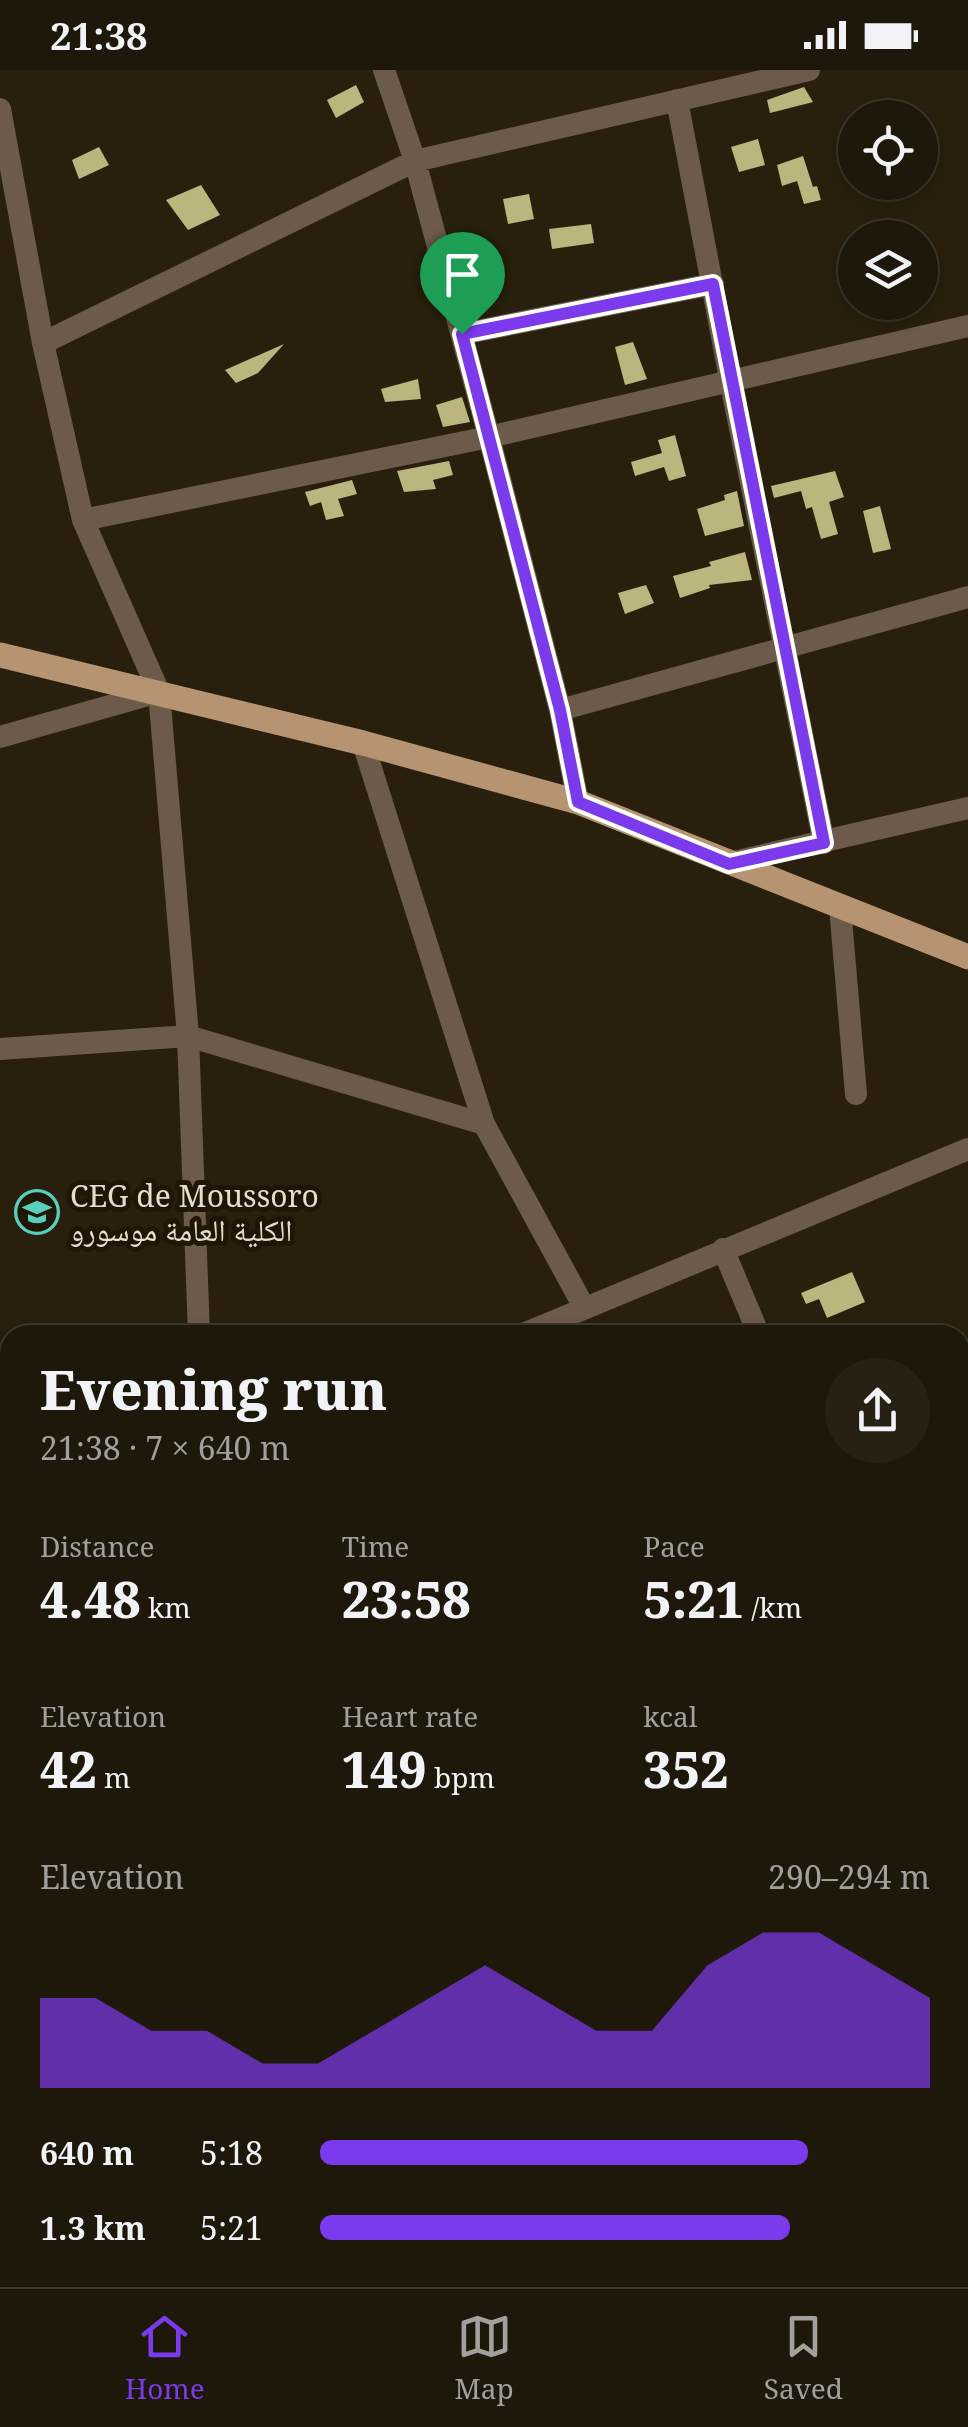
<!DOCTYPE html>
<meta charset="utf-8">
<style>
:root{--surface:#1e180a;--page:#262113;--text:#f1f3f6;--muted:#a1a09c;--line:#3c372b;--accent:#7c3aed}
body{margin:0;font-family:"Noto Serif","Noto Naskh Arabic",serif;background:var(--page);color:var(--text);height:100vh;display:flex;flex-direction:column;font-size:38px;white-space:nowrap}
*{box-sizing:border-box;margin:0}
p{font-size:32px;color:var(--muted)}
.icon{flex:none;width:55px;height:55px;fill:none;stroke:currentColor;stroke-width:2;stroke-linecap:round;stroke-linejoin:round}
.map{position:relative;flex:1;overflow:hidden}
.details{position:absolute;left:0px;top:1255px;width:970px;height:962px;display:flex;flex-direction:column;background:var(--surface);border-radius:30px 30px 0 0;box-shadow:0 5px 15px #0003,0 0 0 2px var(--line)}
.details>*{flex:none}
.fabs{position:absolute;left:838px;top:30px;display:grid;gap:20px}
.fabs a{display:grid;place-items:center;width:100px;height:100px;border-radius:50%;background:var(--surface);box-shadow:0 5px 15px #0003,0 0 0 2px var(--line);font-size:50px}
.pin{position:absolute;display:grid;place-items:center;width:85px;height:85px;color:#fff;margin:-102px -42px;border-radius:50% 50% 50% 0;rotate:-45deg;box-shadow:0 0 10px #0007}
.pin .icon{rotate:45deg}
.round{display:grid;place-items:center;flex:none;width:105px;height:105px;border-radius:52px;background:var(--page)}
.headline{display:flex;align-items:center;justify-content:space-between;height:170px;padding:0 40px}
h1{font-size:55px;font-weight:800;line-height:75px}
.figures{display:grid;grid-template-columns:repeat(3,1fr);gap:15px;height:170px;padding:10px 40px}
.figures div{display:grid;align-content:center}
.figures b{font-size:50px;font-weight:800}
.figures small{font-size:28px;font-weight:400}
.figures p{font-size:28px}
.chart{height:280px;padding:20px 40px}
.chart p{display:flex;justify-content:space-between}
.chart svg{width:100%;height:180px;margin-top:10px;fill:var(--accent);opacity:.7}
ul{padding:0 40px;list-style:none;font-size:32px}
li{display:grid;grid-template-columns:160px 120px 1fr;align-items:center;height:75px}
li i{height:25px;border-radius:12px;background:var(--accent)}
.status{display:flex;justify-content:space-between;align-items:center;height:70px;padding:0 50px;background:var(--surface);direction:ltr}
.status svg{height:28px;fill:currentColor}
.tab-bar{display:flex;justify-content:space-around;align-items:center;height:140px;border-top:2px solid var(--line);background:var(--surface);font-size:28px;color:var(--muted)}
.tab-bar a{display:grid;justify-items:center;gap:5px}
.tab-bar .selected{color:var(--accent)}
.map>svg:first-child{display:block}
</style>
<div class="status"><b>21:38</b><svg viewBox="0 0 49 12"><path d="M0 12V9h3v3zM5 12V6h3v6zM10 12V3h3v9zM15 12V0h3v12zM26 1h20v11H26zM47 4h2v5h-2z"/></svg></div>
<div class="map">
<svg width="968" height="2217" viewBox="0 0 968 2217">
<rect width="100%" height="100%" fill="#28200d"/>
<path fill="#bab67d" d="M 356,15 L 364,32 L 336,48 L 327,30 Z
M 804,17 L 813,32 L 770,43 L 767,30 Z
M 758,69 L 765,95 L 739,102 L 731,77 Z
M 99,77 L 109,95 L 79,109 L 72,90 Z
M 803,86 L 813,117 L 817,116 L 821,130 L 804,134 L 797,111 L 782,116 L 777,95 Z
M 201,115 L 220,145 L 188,160 L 166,130 Z
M 529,124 L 534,149 L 508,154 L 503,129 Z
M 591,154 L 594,173 L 552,179 L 549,159 Z
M 633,272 L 647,309 L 625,315 L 615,277 Z
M 284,274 L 258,303 L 236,313 L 225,300 Z
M 418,309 L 421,329 L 385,332 L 381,319 Z
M 462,327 L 470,352 L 443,357 L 436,335 Z
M 675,365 L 686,406 L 669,411 L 664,397 L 635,406 L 631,392 L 662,383 L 658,370 Z
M 449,391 L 453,405 L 433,410 L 436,419 L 404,422 L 397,401 Z
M 835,401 L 844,427 L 829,432 L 838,464 L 821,469 L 812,437 L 806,439 L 801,421 L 774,428 L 771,416 Z
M 352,410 L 357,424 L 338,429 L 344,446 L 326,450 L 321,432 L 310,436 L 305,422 Z
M 737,421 L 744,456 L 705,466 L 697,439 L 725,430 L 724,425 Z
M 880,436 L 891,479 L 873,483 L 863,441 Z
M 745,482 L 752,510 L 709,515 L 710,518 L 680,528 L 673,506 L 711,496 L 709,492 Z
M 646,515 L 654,533 L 625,544 L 618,523 Z
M 852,1202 L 865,1232 L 827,1248 L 819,1229 L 806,1234 L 801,1223 Z"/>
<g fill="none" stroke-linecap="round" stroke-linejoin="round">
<path stroke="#6c5a4a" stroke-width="22" d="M 384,0 L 415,91 L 489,367 L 560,640 L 578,732
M 677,30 L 731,314 L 824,773
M 0,39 L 43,273 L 83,450 L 159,622
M 462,264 L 713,214
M 43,273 L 415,91 L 809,0
M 83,450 L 489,367 L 968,256
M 560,640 L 968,527
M 0,667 L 159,622 L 188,966 L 199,1265
M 363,673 L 484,1054 L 584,1237
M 729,793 L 968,738
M 840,837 L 856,1024
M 0,979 L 188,966 L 484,1054
M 723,1179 L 759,1265
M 521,1265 L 968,1079
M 961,1343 L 968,1364
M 0,1430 L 10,1428
M 0,1563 L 10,1582
M 960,1588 L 968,1585
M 0,1681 L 10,1679
M 960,1790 L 968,1811
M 0,1959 L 10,1955
M 960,1995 L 968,1992
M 960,2132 L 968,2130
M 206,2208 L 209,2217
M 482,2208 L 485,2217
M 760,2208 L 763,2217
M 10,2217 L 40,2208
M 621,2217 L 661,2208"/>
<path stroke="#b79471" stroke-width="25" d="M 0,585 L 363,673 L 578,732 L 968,887"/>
</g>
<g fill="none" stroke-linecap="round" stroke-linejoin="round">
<g stroke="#fff" stroke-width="20">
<path id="route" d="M 713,214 L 824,773 L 729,794 L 578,732 L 560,640 L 462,264 Z"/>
</g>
<use href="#route" stroke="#7c3aed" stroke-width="12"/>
</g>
<defs>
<g id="university-ring" transform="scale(2.25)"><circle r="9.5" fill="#1f1605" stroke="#5acebd" stroke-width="1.5"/><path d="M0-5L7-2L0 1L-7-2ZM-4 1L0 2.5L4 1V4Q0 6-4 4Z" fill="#5acebd"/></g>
</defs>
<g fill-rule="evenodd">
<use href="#university-ring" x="37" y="1142"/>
</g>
<g text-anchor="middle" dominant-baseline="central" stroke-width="10" stroke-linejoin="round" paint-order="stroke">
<g font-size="30" fill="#e3ded2" stroke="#1f1605" text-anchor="start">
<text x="70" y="1125">CEG de Moussoro<tspan x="70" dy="34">الكلية العامة موسورو</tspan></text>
</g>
</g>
</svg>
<div class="fabs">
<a><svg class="icon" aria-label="locate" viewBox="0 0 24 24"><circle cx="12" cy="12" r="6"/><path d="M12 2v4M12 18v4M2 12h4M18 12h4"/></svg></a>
<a><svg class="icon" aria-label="layers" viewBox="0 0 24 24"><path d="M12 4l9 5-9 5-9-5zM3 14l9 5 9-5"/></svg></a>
</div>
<div class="pin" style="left:462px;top:264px;background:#1e9e55"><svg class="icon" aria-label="arrive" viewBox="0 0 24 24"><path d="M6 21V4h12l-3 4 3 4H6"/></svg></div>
<section class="details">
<div class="headline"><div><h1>Evening run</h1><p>21:38 · 7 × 640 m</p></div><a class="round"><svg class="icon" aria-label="share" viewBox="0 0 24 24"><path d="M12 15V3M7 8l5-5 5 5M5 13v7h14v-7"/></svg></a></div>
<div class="figures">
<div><p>Distance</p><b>4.48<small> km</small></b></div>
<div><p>Time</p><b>23:58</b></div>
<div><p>Pace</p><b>5:21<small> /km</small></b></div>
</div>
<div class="figures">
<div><p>Elevation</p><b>42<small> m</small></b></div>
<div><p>Heart rate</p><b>149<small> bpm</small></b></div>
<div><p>kcal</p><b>352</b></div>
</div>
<div class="chart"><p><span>Elevation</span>290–294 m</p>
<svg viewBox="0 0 160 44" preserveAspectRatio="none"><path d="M0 44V22L10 22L20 30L30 30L40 38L50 38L60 30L70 22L80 14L90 22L100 30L110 30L120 14L130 6L140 6L150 14L160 22V44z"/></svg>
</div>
<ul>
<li><b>640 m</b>5:18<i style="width:80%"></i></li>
<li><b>1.3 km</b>5:21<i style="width:77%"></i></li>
</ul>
</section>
</div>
<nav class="tab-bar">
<a class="selected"><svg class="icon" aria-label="home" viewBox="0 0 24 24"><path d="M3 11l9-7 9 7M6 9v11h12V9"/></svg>Home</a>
<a><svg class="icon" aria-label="map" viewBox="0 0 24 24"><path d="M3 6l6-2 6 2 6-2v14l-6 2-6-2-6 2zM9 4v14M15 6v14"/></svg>Map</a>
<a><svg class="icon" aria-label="saved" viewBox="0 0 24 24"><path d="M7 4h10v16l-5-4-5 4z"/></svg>Saved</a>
</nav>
